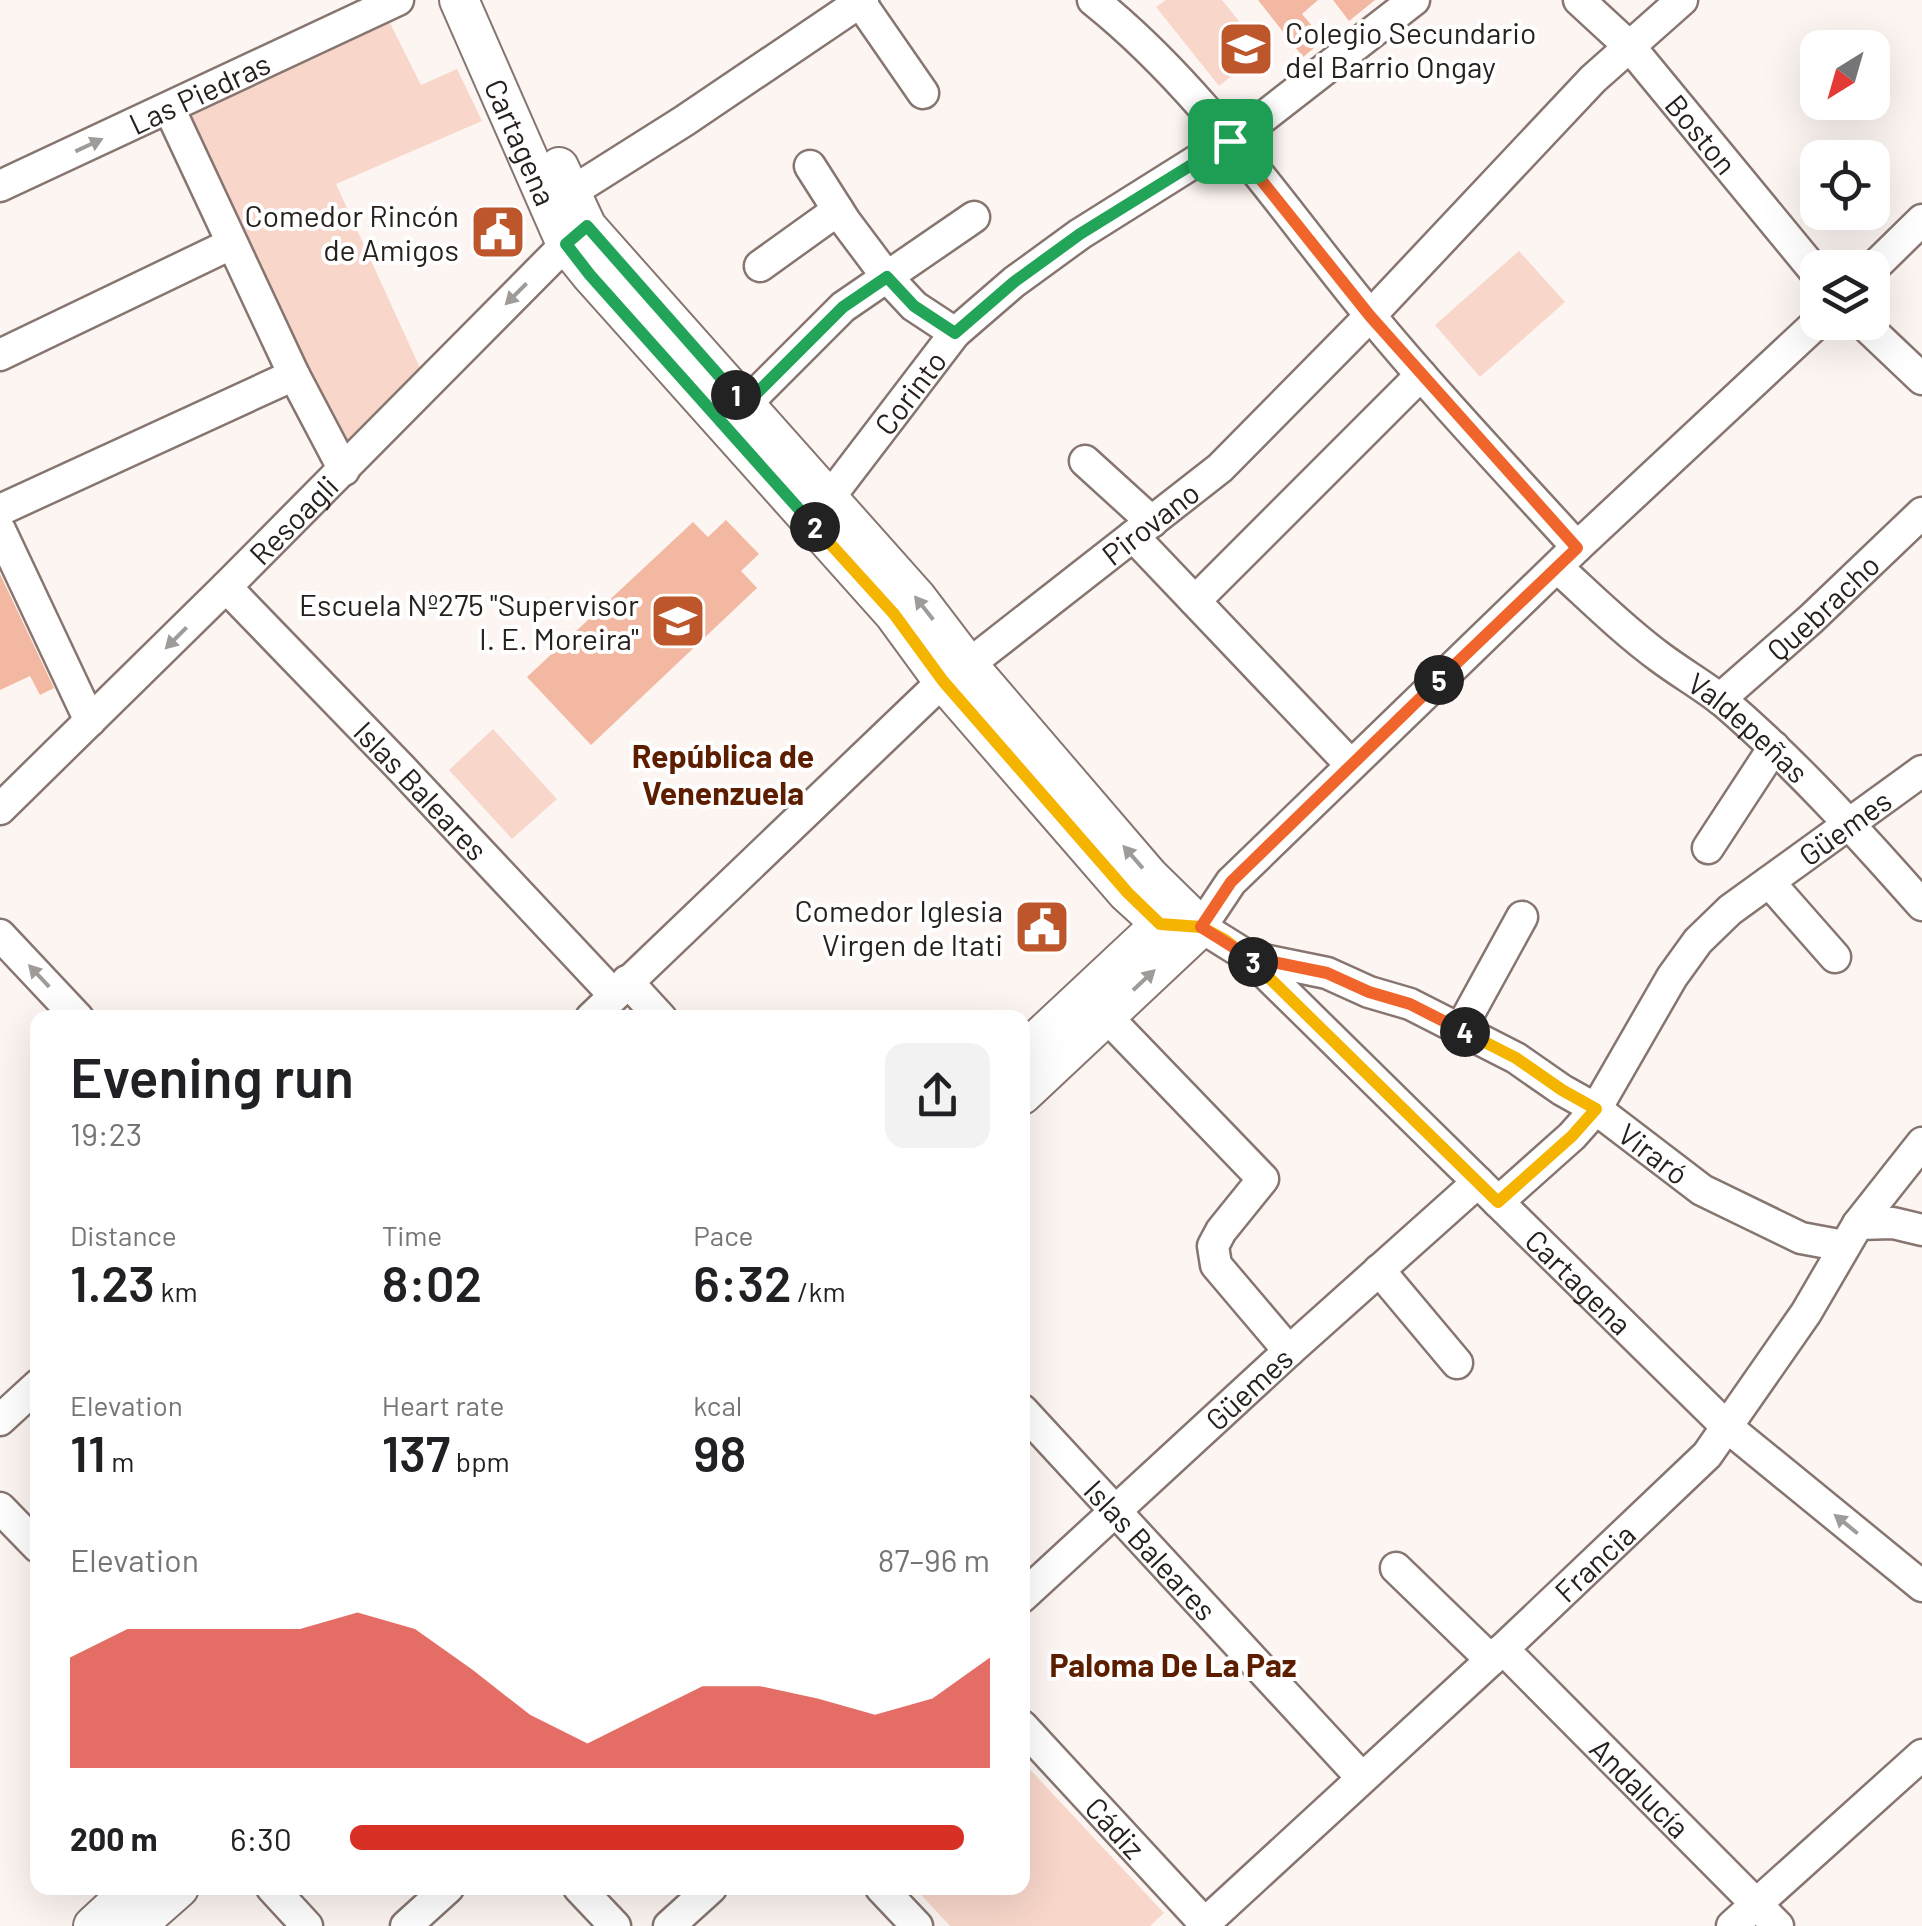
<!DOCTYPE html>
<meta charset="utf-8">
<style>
:root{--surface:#fff;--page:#f2f2f2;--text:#202124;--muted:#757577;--accent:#d93025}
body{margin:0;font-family:Barlow,sans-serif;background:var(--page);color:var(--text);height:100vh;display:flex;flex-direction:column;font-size:38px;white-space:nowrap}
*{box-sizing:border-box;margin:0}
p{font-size:32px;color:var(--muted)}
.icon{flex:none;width:55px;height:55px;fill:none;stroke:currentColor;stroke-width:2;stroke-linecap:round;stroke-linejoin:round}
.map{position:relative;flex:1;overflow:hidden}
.sheet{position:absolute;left:30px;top:1010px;width:1000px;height:885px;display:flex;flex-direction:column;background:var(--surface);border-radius:20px;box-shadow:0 10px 40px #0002}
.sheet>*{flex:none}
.needle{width:65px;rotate:217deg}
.tools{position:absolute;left:1800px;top:30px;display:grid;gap:20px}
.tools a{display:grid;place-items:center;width:90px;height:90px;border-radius:20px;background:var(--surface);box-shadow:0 10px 40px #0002;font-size:50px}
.pin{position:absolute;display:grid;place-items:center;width:85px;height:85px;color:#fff;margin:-42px;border-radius:20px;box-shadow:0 5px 15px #0006}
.km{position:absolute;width:50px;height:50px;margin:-25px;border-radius:50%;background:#222;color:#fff;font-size:28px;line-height:50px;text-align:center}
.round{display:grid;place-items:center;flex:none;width:105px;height:105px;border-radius:20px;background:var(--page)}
.summary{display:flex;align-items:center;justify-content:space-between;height:170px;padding:0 40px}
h1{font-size:55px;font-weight:600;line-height:75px}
.figures{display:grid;grid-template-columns:repeat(3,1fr);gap:15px;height:170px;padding:10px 40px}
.figures div{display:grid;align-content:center}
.figures b{font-size:50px;font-weight:600}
.figures small{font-size:28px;font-weight:400}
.figures p{font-size:28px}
.chart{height:280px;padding:20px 40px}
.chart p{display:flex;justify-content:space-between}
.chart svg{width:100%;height:180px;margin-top:10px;fill:var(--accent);opacity:.7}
ul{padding:0 40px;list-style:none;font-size:32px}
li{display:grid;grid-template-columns:160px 120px 1fr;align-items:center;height:75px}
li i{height:25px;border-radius:12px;background:var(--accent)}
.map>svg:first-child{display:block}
</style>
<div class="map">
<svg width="1922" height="1926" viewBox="0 0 1922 1926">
<rect width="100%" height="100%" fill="#fdf5f2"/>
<path fill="#f8d7ca" d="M 1166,0 L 1222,0 L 1263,51 L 1219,86 L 1156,7 Z
M 389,21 L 421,85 L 457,69 L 482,121 L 336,184 L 421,370 L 346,449 L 184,115 Z
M 1519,251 L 1565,302 L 1480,377 L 1435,325 Z
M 493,729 L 557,799 L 512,839 L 449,770 Z
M 1023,1762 L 1164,1913 L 1150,1926 L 950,1926 L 915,1888 L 1022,1888 Z"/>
<path fill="#f3b8a1" d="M 1258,0 L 1318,0 L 1302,14 L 1324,40 L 1303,57 Z
M 1333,0 L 1375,0 L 1349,21 Z
M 726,520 L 759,554 L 741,571 L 757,588 L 591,745 L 527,677 L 693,522 L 708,537 Z
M 0,574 L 54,688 L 40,695 L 30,676 L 0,690 Z"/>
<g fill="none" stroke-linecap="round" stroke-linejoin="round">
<g stroke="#87756f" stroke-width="35">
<g id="minor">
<path d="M 1093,0 C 1202,87 1281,207 1369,314 C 1435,394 1507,470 1577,547"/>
<path id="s1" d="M 1579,0 L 1631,48 L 1818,275"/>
<path d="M 860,2 L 923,93"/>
<path d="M 169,108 L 294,375 L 344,470"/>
<path d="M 810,166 L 845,221 L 887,277 L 914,306 L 955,333"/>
<path id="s2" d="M 0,186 L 398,0"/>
<path d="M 570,193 L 684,121 L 863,0"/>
<path d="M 760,266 L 838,210"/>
<path d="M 1872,269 L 1922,220"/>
<path id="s3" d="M 1818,322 L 1577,547 L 1231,882 L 1201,927 L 1249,957 L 1726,1426 L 1922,1586"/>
<path d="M 1862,322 L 1922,379"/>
<path d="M 0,355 L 231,244"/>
<path d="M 745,405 L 843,307 L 974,217"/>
<path d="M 1085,461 L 1152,522"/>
<path d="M 0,510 L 294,375"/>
<path id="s4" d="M 813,513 L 829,498 L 955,333 L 1014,282 L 1080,234 L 1252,126 L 1414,0"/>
<path d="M 0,530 L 90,721"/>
<path d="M 1133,536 L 1351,765"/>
<path id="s5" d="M 1557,567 C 1591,598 1624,631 1661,658 C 1681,673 1704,686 1724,702 C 1796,764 1859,834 1922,905"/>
<path id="s6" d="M 226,587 L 402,769 L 614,995"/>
<path d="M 1195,601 L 1421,375"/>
<path id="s7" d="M 1720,699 L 1811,619 L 1922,513"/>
<path id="s8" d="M 0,809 L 226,587 L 566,244 L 583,230"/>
<path d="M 1708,848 L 1774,747"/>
<path d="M 1769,882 L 1835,957"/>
<path d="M 0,935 L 78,1018"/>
<path id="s9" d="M 1249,957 L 1327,973 L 1369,992 L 1410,1004 L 1516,1058 L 1562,1090 L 1596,1109 L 1702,1190 L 1801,1238 L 1844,1246"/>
<path d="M 627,981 L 661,1018"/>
<path d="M 1106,1016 L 1263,1179 L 1221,1231 L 1213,1246 L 1216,1265 L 1289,1351"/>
<path id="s10" d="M 591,1018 L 943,681 L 968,665 L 1220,468 L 1370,316 L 1593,79 L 1682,0"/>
<path d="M 1460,1030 L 1522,917"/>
<path id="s11" d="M 1498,1202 L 1572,1136 L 1596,1109 L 1672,977 L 1698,941 L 1730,910 L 1922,771"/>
<path d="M 1858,1224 L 1893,1223 L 1922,1230"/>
<path d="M 1379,1270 L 1457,1363"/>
<path id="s12" d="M 1022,1410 L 1362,1778"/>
<path d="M 0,1420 L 38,1385"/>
<path d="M 0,1508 L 38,1547"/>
<path d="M 1396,1568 L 1491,1660"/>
<path id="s13" d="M 1022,1597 L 1289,1351 L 1478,1182"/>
<path id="s14" d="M 1503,1649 L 1778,1926"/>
<path id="s15" d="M 1022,1726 L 1207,1926"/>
<path d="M 272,1888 L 307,1926"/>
<path d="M 579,1888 L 615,1926"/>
<path d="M 881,1888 L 917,1926"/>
<path d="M 406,1926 L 448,1888"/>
<path d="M 669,1926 L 711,1888"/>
<path id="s16" d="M 1202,1926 L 1503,1649 L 1707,1455 L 1806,1313 L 1858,1224 L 1922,1143"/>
<path d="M 1732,1926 L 1922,1755"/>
</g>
</g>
<g stroke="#87756f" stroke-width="42">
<g id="major">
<path id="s17" d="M 459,0 L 566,244 L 591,275 L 894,614 L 943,681 L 1127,893 L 1161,924 L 1201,927"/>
<path d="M 559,167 L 587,227 L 917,598 L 968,665 L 1149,876 L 1201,927"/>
<path d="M 1022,1054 L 1177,909"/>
<path d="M 1022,1095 L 1201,927"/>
<path d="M 93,1926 L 134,1888"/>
<path d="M 136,1926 L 179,1888"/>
</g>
</g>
<use href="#minor" stroke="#fff" stroke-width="30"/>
<use href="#major" stroke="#fff" stroke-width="38"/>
</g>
<defs><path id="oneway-solid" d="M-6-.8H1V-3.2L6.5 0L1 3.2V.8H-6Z" transform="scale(2.5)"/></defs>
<g fill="#9e9b99">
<use href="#oneway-solid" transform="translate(89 145) rotate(-25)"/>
<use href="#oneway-solid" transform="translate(516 294) rotate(135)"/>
<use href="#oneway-solid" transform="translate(924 608) rotate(-128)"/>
<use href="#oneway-solid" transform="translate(176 638) rotate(135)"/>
<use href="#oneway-solid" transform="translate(1133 857) rotate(-131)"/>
<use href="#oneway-solid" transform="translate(39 976) rotate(-133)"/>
<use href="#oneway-solid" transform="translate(1144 980) rotate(-43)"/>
<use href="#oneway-solid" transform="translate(1846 1524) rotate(-141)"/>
</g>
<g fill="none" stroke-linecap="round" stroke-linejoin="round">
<g stroke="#fff" stroke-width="20">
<path id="split-1" d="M 736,395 L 745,405 L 843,307 L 887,277 L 914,306 L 955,333 L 1014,282 L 1080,234 L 1230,141"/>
</g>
<g stroke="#fff" stroke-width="20">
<path id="split-2" d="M 736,395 L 587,226 L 566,244 L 590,275 L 815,527"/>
</g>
<g stroke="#fff" stroke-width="20">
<path id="split-3" d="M 815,527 L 894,614 L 943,681 L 1128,893 L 1160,924 L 1201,927 L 1225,940 L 1253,962"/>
</g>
<g stroke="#fff" stroke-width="20">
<path id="split-4" d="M 1253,962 L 1498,1202 L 1572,1136 L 1596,1109 L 1562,1090 L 1516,1058 L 1465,1032"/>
</g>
<g stroke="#fff" stroke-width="20">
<path id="split-5" d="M 1439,680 L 1231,882 L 1201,927 L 1249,957 L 1327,973 L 1369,992 L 1410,1004 L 1465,1032"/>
</g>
<g stroke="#fff" stroke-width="20">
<path id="split-6" d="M 1230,141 L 1370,316 L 1577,548 L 1439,680"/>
</g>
<use href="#split-1" stroke="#22a559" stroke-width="12"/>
<use href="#split-2" stroke="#22a559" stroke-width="12"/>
<use href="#split-3" stroke="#f5b400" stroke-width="12"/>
<use href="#split-4" stroke="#f5b400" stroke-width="12"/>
<use href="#split-5" stroke="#f0652b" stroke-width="12"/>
<use href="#split-6" stroke="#f0652b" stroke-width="12"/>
</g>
<defs>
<g id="school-square" transform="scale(2.875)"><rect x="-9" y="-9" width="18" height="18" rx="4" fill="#bd562b" stroke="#fff"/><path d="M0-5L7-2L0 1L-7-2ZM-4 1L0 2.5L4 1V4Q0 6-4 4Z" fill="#fff"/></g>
<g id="civic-square" transform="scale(2.875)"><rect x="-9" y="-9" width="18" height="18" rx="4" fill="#bd562b" stroke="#fff"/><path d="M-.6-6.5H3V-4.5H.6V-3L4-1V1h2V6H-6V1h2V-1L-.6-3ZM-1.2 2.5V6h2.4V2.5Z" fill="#fff"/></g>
</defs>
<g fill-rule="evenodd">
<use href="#school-square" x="1246" y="49"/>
<use href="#civic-square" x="498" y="232"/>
<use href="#school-square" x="678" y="621"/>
<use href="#civic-square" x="1042" y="927"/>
</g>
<g text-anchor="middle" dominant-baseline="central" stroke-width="8" stroke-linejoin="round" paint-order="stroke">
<g font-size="30" fill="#27201d" stroke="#fff" text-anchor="end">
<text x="1285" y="32" text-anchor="start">Colegio Secundario<tspan x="1285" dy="34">del Barrio Ongay</tspan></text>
<text x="459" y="215">Comedor Rincón<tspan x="459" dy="34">de Amigos</tspan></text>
<text x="639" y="604">Escuela Nº275 "Supervisor<tspan x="639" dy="34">I. E. Moreira"</tspan></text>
<text x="1003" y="910">Comedor Iglesia<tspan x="1003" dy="34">Virgen de Itati</tspan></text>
</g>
<g font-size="30" fill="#27201d" stroke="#fff">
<text stroke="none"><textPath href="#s2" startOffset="220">Las Piedras</textPath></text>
<text stroke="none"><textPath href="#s1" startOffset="182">Boston</textPath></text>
<text stroke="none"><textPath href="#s17" startOffset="155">Cartagena</textPath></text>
<text stroke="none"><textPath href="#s4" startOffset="155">Corinto</textPath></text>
<text stroke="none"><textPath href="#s8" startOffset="412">Resoagli</textPath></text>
<text stroke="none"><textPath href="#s10" startOffset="748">Pirovano</textPath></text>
<text stroke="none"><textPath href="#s7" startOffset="138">Quebracho</textPath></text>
<text stroke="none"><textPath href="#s5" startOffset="250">Valdepeñas</textPath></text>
<text stroke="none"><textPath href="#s6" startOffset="282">Islas Baleares</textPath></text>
<text stroke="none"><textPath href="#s11" startOffset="518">Güemes</textPath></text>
<text stroke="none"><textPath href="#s9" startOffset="455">Viraró</textPath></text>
<text stroke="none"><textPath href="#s3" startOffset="1385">Cartagena</textPath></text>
<text stroke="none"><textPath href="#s13" startOffset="308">Güemes</textPath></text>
<text stroke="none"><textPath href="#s12" startOffset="190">Islas Baleares</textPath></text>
<text stroke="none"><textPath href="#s16" startOffset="535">Francia</textPath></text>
<text stroke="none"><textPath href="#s14" startOffset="195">Andalucía</textPath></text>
<text stroke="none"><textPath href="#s15" startOffset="138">Cádiz</textPath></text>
</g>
<g font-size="32" font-weight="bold" fill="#5d1e00" stroke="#fff">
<text x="723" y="755">República de<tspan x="723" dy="37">Venenzuela</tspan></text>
<text x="1173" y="1664">Paloma De La Paz</text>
</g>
</g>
</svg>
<div class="tools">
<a><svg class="needle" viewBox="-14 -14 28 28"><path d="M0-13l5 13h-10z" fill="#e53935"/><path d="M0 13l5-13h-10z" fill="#757577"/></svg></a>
<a><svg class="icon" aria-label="locate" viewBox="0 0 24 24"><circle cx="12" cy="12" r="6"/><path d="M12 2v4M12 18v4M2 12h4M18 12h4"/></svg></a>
<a><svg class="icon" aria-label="layers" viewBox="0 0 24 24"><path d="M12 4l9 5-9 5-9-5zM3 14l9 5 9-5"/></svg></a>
</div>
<div class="pin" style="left:1230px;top:141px;background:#1e9e55"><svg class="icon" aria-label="arrive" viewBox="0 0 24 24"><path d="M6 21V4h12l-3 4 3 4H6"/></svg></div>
<b class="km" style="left:736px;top:395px">1</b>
<b class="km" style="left:815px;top:527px">2</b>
<b class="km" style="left:1253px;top:962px">3</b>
<b class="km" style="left:1465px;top:1032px">4</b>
<b class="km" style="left:1439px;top:680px">5</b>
<section class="sheet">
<div class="summary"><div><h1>Evening run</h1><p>19:23</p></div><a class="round"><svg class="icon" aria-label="share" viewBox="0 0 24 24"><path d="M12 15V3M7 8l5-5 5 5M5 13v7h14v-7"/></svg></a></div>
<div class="figures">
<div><p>Distance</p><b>1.23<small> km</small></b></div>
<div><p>Time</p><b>8:02</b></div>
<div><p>Pace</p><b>6:32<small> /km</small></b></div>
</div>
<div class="figures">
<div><p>Elevation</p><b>11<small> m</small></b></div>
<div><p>Heart rate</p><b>137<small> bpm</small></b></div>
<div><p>kcal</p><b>98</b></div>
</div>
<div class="chart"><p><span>Elevation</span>87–96 m</p>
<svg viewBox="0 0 160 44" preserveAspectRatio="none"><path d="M0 44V17L10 10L20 10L30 10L40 10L50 6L60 10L70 20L80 31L90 38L100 31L110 24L120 24L130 27L140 31L150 27L160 17V44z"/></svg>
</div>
<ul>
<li><b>200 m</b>6:30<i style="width:96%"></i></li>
</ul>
</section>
</div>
